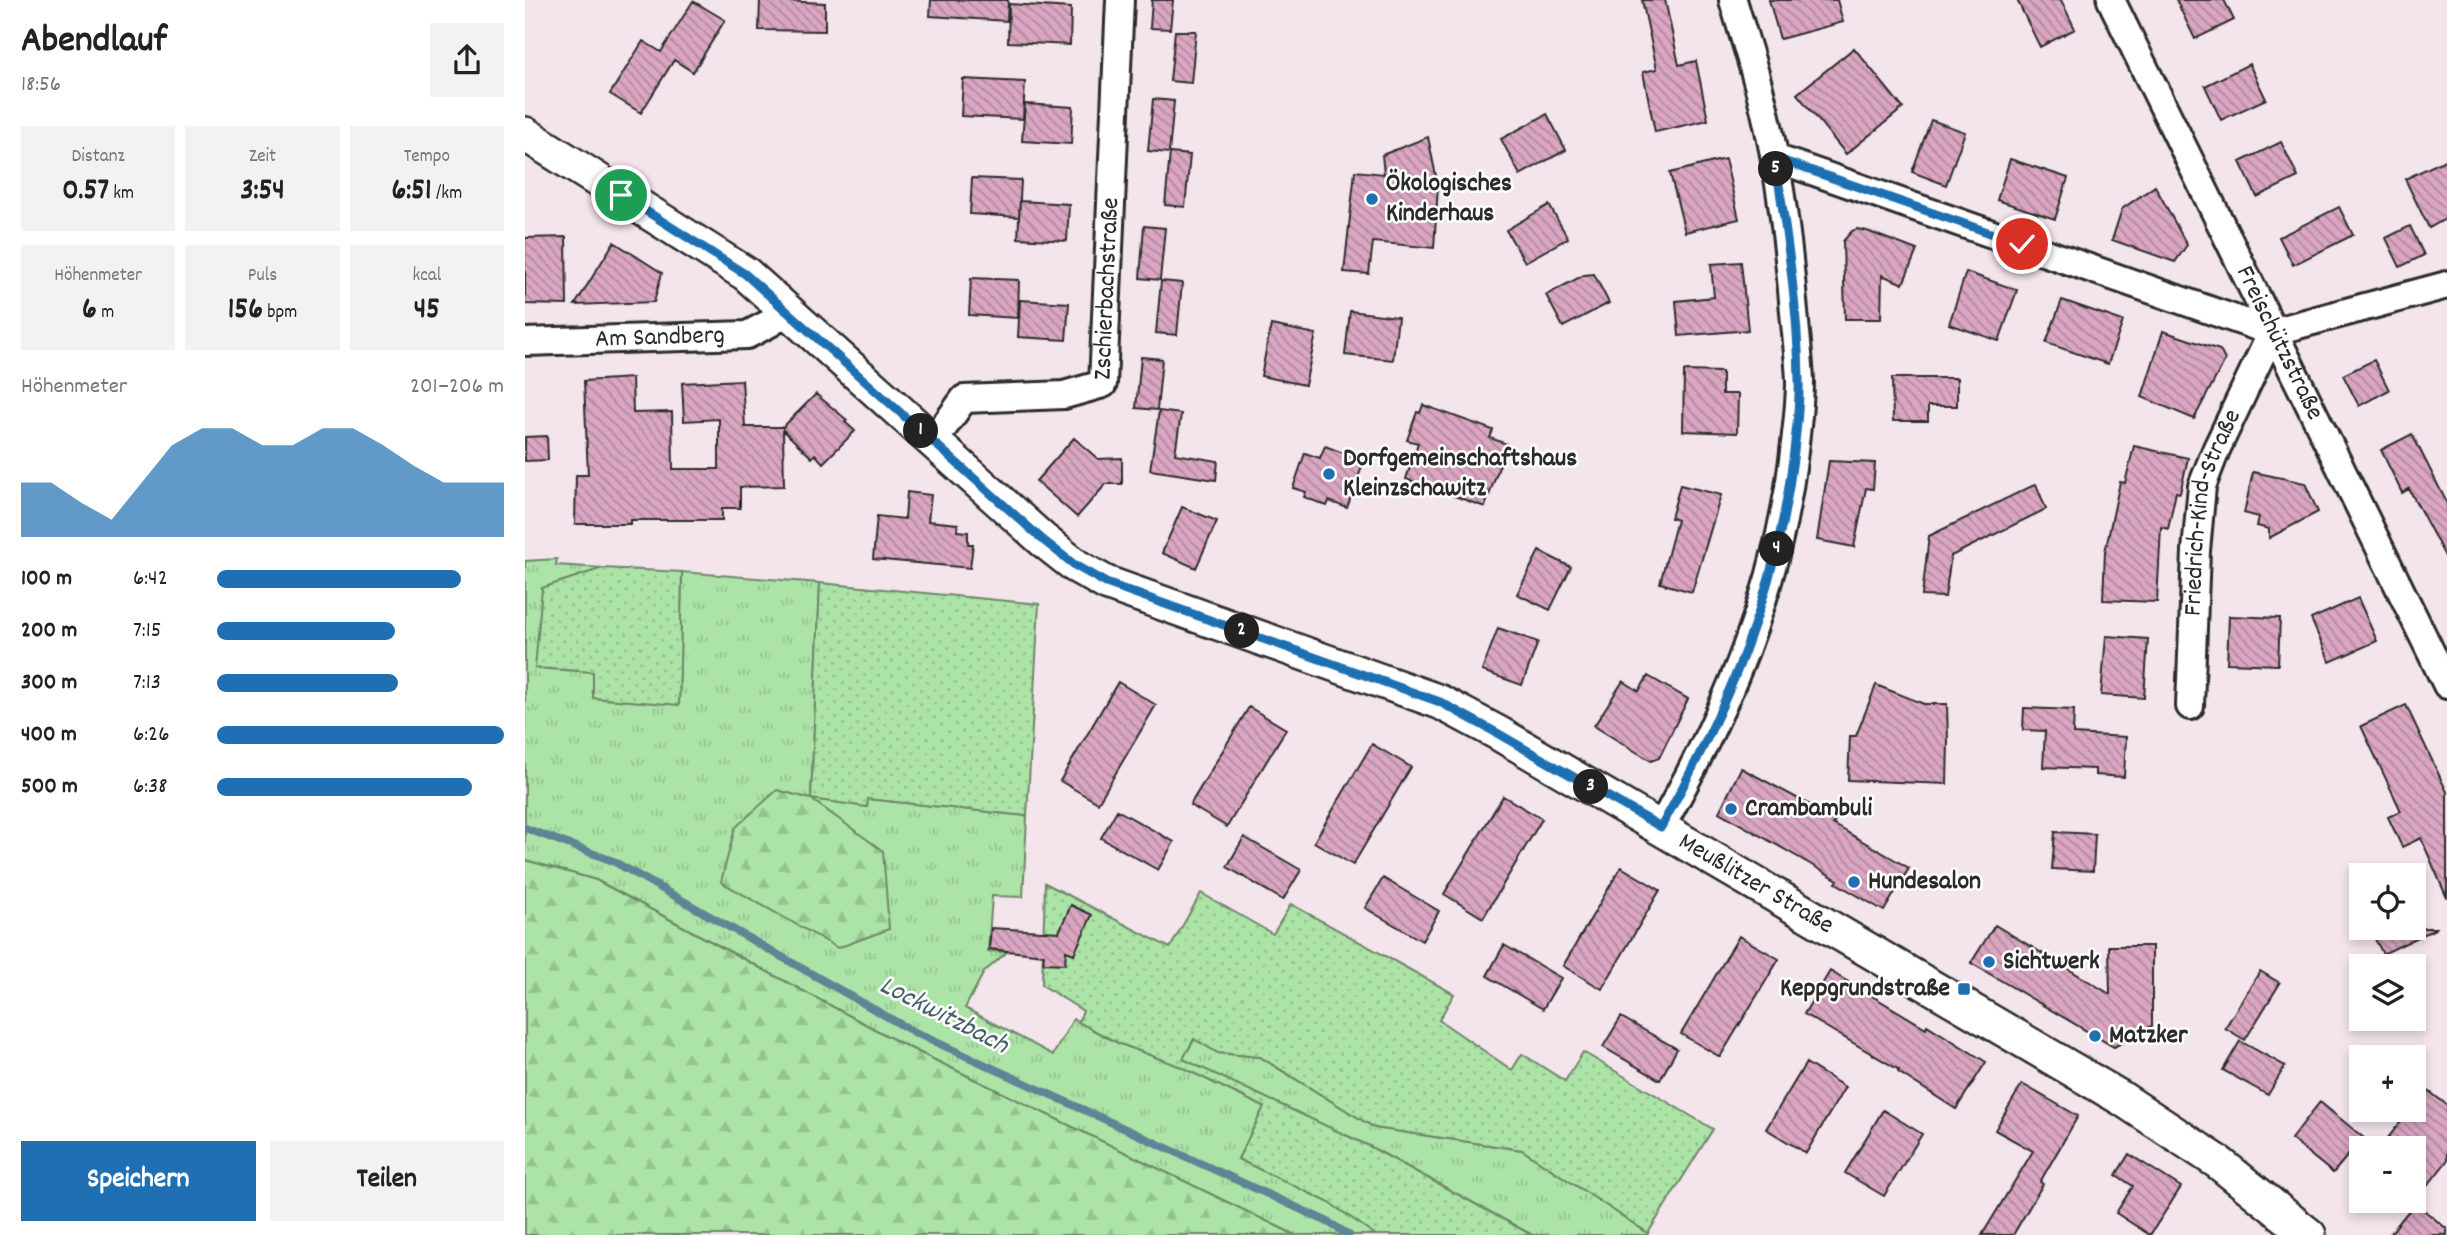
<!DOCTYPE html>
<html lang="de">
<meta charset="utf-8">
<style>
:root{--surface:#fff;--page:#f2f2f2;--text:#222;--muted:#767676;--accent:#1f6fb2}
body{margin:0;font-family:Dekko,sans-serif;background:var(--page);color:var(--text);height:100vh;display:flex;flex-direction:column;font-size:26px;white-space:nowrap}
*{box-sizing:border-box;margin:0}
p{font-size:23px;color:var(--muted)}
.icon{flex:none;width:38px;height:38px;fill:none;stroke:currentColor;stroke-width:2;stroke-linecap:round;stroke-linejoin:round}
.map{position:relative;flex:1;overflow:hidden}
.details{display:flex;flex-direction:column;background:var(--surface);width:525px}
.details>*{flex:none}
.fabs{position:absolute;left:1824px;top:863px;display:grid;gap:14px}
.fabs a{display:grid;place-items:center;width:77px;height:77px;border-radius:0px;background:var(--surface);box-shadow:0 4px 10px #0003;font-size:35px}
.pin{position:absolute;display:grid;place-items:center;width:60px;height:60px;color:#fff;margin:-30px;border:4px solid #fff;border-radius:50%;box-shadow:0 2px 7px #0007}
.km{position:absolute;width:35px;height:35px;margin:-18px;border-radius:50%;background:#222;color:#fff;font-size:19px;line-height:35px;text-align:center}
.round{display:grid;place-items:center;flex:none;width:74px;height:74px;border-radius:0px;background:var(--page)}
.head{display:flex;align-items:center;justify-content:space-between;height:119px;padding:0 21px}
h1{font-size:38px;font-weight:800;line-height:52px}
.figures{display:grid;grid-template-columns:repeat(3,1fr);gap:10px;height:119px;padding:7px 21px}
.figures div{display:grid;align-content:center;border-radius:0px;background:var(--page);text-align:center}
.figures b{font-size:30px;font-weight:800}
.figures small{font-size:19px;font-weight:400}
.figures p{font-size:19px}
.chart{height:196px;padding:14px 21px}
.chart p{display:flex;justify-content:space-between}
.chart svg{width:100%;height:126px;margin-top:7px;fill:var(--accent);opacity:.7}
.cta{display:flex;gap:14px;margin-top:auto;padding:14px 21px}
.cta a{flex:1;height:80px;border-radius:0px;background:var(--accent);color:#fff;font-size:28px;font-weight:800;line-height:80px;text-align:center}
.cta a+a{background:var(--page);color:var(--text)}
ul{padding:0 21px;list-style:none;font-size:23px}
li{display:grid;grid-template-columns:112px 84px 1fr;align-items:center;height:52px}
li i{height:18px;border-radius:9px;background:var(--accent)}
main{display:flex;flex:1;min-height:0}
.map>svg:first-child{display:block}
</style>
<main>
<section class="details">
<div class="head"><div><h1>Abendlauf</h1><p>18:56</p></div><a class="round"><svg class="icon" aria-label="share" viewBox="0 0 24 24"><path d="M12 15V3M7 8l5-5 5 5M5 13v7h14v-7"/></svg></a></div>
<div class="figures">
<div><p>Distanz</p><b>0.57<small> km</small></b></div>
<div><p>Zeit</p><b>3:54</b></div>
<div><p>Tempo</p><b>6:51<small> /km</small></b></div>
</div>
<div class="figures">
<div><p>Höhenmeter</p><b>6<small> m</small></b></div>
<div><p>Puls</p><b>156<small> bpm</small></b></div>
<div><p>kcal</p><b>45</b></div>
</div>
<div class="chart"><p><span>Höhenmeter</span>201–206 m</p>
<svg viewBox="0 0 160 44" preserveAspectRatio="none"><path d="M0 44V25L10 25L20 32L30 38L40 25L50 12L60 6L70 6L80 12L90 12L100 6L110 6L120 12L130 19L140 25L150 25L160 25V44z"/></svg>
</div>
<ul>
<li><b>100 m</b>6:42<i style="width:85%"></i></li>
<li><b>200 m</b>7:15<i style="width:62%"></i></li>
<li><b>300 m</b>7:13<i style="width:63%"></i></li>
<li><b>400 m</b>6:26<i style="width:100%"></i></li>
<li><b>500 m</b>6:38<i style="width:89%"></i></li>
</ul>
<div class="cta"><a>Speichern</a><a>Teilen</a></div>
</section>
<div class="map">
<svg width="1922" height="1235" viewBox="0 0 1922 1235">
<defs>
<pattern id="grass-tufts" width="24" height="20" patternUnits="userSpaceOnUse" patternTransform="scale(1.75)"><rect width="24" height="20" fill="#ace3a6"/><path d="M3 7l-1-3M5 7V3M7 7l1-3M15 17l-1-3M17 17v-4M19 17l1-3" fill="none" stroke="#94c38f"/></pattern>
<pattern id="forest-firs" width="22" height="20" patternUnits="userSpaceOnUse" patternTransform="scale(1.75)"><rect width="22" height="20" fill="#ace3a6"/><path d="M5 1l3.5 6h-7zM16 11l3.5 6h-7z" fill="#94c38f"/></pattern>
<pattern id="garden-dots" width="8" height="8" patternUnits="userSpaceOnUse" patternTransform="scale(1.75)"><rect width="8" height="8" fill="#ace3a6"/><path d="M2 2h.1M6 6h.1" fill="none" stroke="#94c38f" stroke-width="1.8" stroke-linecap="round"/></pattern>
<pattern id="building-back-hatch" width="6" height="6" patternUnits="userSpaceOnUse" patternTransform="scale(1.75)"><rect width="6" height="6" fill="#daa6c1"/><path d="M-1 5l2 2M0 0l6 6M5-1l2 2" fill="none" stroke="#b1879d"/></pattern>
</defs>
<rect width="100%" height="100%" fill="#f4e4ec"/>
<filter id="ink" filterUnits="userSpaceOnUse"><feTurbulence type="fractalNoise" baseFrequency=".0143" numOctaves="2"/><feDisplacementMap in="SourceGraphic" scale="14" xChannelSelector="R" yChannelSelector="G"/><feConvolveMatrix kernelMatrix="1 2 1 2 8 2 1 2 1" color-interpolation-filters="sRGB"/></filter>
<g filter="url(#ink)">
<path fill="url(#grass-tufts)" stroke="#6c8768" stroke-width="2" d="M 32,559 L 31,565 L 78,568 L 17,588 L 69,672 L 68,698 L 154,704 L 157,572 L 295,583 L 286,799 L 342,806 L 343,799 L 502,816 L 498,897 L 467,896 L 463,951 L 482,952 L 459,972 L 440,1008 L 528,1055 L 548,1019 L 593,1043 L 654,1066 L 739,1107 L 713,1159 L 805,1203 L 851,1235 L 770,1235 L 381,1046 L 71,880 L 0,860 L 0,561 Z
M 670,1039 L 693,1053 L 735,1057 L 850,1128 L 997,1150 L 1123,1233 L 1122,1235 L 1007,1235 L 844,1146 L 657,1059 Z"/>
<path fill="url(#forest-firs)" stroke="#6c8768" stroke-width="2" d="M 252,790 L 286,799 L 358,851 L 364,929 L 313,948 L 196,882 L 210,828 Z
M 0,860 L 71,880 L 381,1046 L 770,1235 L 0,1235 Z"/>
<path fill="url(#garden-dots)" stroke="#6c8768" stroke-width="2" d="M 78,568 L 157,572 L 154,705 L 68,698 L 68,672 L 10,668 L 17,588 Z
M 295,583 L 514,604 L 502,816 L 343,799 L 342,807 L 286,799 Z
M 520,883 L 645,948 L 676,893 L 748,934 L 766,904 L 929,994 L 914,1020 L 987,1070 L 997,1054 L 1040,1081 L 1058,1052 L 1188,1129 L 1123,1233 L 997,1150 L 850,1128 L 735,1057 L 693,1053 L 669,1039 L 658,1059 L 844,1146 L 1007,1235 L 851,1235 L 805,1203 L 713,1159 L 739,1107 L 654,1066 L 593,1043 L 553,1022 L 558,1011 L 517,985 Z"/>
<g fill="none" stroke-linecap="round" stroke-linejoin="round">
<path stroke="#5c8696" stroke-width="8" d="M 0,828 L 88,861 L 389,1032 L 803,1222 L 824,1235"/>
</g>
<path fill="url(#building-back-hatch)" stroke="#2b2b2b" stroke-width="2" d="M 235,0 L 300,3 L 300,31 L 234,30 Z
M 406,0 L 483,0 L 482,21 L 405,16 Z
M 627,0 L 648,0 L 645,29 L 625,28 Z
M 1117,0 L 1140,0 L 1154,65 L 1171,61 L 1183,120 L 1130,132 L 1118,72 L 1132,69 Z
M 1244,0 L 1312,0 L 1318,22 L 1255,39 Z
M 1492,0 L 1536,0 L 1550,29 L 1515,47 Z
M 1651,0 L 1699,0 L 1709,20 L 1670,39 Z
M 168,1 L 200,20 L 168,72 L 149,60 L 116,113 L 85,94 L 118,41 L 136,52 Z
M 484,4 L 546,8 L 545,45 L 483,42 Z
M 650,31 L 671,31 L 666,83 L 645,81 Z
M 1329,48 L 1378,108 L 1321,154 L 1272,94 Z
M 1724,64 L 1741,99 L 1696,120 L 1680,86 Z
M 438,79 L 500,82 L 498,119 L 436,116 Z
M 628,99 L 649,101 L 644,153 L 623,151 Z
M 500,104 L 548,107 L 546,144 L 497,141 Z
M 1022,114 L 1041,150 L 995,175 L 976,139 Z
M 1406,120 L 1440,132 L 1421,185 L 1387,172 Z
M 903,137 L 913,186 L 909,248 L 848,242 L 844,274 L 819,272 L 830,171 L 859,174 L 857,155 Z
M 1756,142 L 1773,177 L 1732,197 L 1715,162 Z
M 645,153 L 665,155 L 660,207 L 640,205 Z
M 1200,159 L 1214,219 L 1160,232 L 1145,173 Z
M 1485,159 L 1543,178 L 1530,219 L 1472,200 Z
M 1922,159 L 1922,218 L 1904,228 L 1880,179 Z
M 447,178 L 496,180 L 494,217 L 445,214 Z
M 1630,186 L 1662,245 L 1650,262 L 1587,240 L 1597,209 Z
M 495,201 L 544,204 L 542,241 L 493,238 Z
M 1024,205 L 1043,238 L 1000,262 L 981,230 Z
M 1814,207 L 1828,235 L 1768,265 L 1754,237 Z
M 619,226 L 640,228 L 635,280 L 615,278 Z
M 1885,226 L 1899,255 L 1875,267 L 1861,238 Z
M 1332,229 L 1342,231 L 1392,250 L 1378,284 L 1357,275 L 1356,319 L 1320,319 L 1318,241 L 1327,231 Z
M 41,237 L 42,305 L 0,304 L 0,238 Z
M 89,242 L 137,273 L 129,302 L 50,305 Z
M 1216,262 L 1223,330 L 1154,336 L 1151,301 L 1189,297 L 1186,264 Z
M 1441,272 L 1492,290 L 1474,341 L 1424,324 Z
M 1069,274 L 1084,303 L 1038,327 L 1021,295 L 1059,275 Z
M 446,278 L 494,280 L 493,318 L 444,315 Z
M 636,281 L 657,283 L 652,335 L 631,333 Z
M 495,300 L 544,303 L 541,340 L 493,337 Z
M 1537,300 L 1598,321 L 1583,364 L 1521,343 Z
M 825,311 L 873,317 L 868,360 L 820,355 Z
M 746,325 L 791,334 L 780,385 L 736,376 Z
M 1638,331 L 1695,350 L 1700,360 L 1669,419 L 1617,397 Z
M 616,357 L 637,359 L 632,410 L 611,408 Z
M 1849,360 L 1864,390 L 1834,406 L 1818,375 Z
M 1159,371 L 1197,372 L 1197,394 L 1213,394 L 1212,433 L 1158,431 Z
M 107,378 L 108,413 L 147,412 L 148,469 L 194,469 L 194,419 L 159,421 L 157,383 L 217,380 L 220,427 L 258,427 L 291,394 L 322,420 L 320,422 L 330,431 L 298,463 L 290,454 L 287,458 L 258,430 L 259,486 L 215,487 L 215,508 L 197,508 L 197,520 L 105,520 L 105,524 L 50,524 L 51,475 L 63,475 L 59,381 Z
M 1367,378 L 1432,378 L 1432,406 L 1403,406 L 1403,421 L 1368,421 Z
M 898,405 L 968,430 L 965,438 L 982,444 L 960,507 L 881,479 L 893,443 L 882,440 L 892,412 L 895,413 Z
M 634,411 L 656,414 L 650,454 L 693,461 L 691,480 L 625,470 Z
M 1887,434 L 1922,503 L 1922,560 L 1884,489 L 1877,493 L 1856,450 Z
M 22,436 L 23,460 L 0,461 L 0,437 Z
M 549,438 L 573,459 L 597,458 L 597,484 L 581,484 L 552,517 L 511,481 Z
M 800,446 L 839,461 L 822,508 L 804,501 L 802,506 L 779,497 L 781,492 L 768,488 L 780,453 L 795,458 Z
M 1609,446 L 1663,458 L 1655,493 L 1651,492 L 1643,529 L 1636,527 L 1632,602 L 1578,600 L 1580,552 L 1595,482 L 1600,483 Z
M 1304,461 L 1350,463 L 1348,489 L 1341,488 L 1329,547 L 1292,540 Z
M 1728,472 L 1780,483 L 1793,512 L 1744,538 L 1744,529 L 1732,526 L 1734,517 L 1719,513 Z
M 1511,484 L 1521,509 L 1426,556 L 1420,597 L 1397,596 L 1404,536 Z
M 1155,485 L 1196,495 L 1167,592 L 1135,583 L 1152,520 L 1146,518 Z
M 382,492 L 406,495 L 403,521 L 433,524 L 432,531 L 443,532 L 443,544 L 448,544 L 445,568 L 348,559 L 352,516 L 380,519 Z
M 657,507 L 692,521 L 671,568 L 637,553 Z
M 1014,551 L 1046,567 L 1025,610 L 992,594 Z
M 1833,598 L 1852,641 L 1805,662 L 1786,619 Z
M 1704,616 L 1755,618 L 1753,665 L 1702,663 Z
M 973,628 L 1013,642 L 997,685 L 957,671 Z
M 1581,636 L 1623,639 L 1619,698 L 1576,695 Z
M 1123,676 L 1163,699 L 1134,758 L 1126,761 L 1069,726 L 1098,681 L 1114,691 Z
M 593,682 L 631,705 L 573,803 L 535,781 Z
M 1351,685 L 1399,704 L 1422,704 L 1423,742 L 1422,784 L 1323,780 L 1325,736 L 1331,736 Z
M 1881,705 L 1922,792 L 1922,898 L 1896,838 L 1877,847 L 1863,817 L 1876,811 L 1836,726 Z
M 724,707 L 761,729 L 702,827 L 665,805 Z
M 1499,708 L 1549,710 L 1548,734 L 1601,737 L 1599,777 L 1570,775 L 1570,769 L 1518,767 L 1520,731 L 1498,730 Z
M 847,744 L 886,767 L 828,865 L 789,842 Z
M 1216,768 L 1311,819 L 1308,824 L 1384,868 L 1359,911 L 1311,883 L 1313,880 L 1194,812 Z
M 978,796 L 1017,819 L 958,918 L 919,894 Z
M 592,810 L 649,842 L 633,870 L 576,838 Z
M 1530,832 L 1570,834 L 1568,871 L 1527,869 Z
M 719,837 L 776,870 L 758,900 L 702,867 Z
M 1096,867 L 1135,890 L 1077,989 L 1038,966 Z
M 858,878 L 914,911 L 897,941 L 840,908 Z
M 546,905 L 567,915 L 549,954 L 541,951 L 540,964 L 518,963 L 519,955 L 464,949 L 466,928 L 534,932 Z
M 1470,925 L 1585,994 L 1584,946 L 1627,946 L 1627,1026 L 1589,1047 L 1446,963 Z
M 1844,928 L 1912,928 L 1858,954 Z
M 1214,936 L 1254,959 L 1195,1057 L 1156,1034 Z
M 979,945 L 1036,978 L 1018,1009 L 962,976 Z
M 1305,971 L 1401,1028 L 1402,1025 L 1461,1062 L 1431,1109 L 1373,1072 L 1374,1070 L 1279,1014 Z
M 1735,971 L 1755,983 L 1720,1040 L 1700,1028 Z
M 1096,1017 L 1152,1049 L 1135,1080 L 1078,1047 Z
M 1715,1041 L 1760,1066 L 1743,1095 L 1698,1070 Z
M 1281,1063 L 1320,1087 L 1281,1153 L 1241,1129 Z
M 1497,1084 L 1553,1116 L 1515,1182 L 1518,1184 L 1488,1235 L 1457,1235 L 1508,1151 L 1470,1130 Z
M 1901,1089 L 1922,1105 L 1922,1161 L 1888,1204 L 1888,1148 L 1855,1148 L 1885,1110 L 1888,1110 L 1888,1105 Z
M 1795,1102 L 1851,1148 L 1829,1148 L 1808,1173 L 1766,1139 Z
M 1358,1110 L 1397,1134 L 1359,1196 L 1320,1173 Z
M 1604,1154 L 1656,1187 L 1625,1235 L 1591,1213 L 1608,1186 L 1591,1175 Z
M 1890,1203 L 1922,1229 L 1922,1235 L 1864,1235 Z"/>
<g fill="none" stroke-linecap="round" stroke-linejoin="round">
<g stroke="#2b2b2b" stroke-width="32">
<g id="minor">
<path id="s1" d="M 1586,0 L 1922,685"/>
<path d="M 1250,158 L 1747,332 L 1922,285"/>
<path id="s2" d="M 0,342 L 222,335 L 247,322 L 261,310"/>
<path id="s3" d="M 408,442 L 439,399 L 539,395 L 578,384 L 595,0"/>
<path id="s4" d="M 1665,706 L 1671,551 L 1677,486 L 1691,450 L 1747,332"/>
<path d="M 1136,827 C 1202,709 1251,595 1268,460 C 1271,434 1275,407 1275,381 C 1274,358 1271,335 1269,312 C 1263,238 1254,164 1235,92 C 1227,61 1217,31 1208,0"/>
</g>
</g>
<g stroke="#2b2b2b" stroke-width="38">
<g id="tertiary">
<path id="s5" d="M 0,134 L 221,274 L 518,540 L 551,566 L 581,583 L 915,702 L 973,733 L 1596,1098 L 1693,1162 L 1784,1235"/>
</g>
</g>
<use href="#minor" stroke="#fff" stroke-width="26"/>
<use href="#tertiary" stroke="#fff" stroke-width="33"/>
</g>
</g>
<g fill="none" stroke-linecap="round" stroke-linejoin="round" filter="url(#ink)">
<g stroke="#fff" stroke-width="14">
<path id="route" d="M 96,195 L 220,274 L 518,540 L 551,566 L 581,583 L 915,702 L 972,733 L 1136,827 C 1202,709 1251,595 1268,459 C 1271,433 1275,406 1274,380 C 1273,305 1261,231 1250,158 L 1497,244"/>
</g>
<use href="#route" stroke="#1f6fb2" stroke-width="9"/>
</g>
<g fill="#1f6fb2" stroke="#fff" stroke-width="2.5">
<circle cx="847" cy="199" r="7"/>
<circle cx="804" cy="474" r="7"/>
<circle cx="1206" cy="809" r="7"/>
<circle cx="1329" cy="882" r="7"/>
<circle cx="1464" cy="962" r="7"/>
<rect x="1432" y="982" width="14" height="14" rx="3.5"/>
<circle cx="1570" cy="1036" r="7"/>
</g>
<g text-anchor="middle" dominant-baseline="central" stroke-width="5" stroke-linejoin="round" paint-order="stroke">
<g font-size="26" font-weight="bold" fill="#2b2b2b" stroke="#fff" text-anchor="start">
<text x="861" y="184">Ökologisches<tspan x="861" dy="30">Kinderhaus</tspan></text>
<text x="818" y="459">Dorfgemeinschaftshaus<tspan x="818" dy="30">Kleinzschawitz</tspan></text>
<text x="1220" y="809">Crambambuli</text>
<text x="1343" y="882">Hundesalon</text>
<text x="1478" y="962">Sichtwerk</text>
<text x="1425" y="989" text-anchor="end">Keppgrundstraße</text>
<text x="1584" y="1036">Matzker</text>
</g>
<g font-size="26" fill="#2b2b2b" stroke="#fff">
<text stroke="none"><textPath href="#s3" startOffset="289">Zschierbachstraße</textPath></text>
<text stroke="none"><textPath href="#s2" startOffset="135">Am Sandberg</textPath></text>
<text stroke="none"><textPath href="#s1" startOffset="382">Freischützstraße</textPath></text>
<text stroke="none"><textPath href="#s4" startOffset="196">Friedrich-Kind-Straße</textPath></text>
<text stroke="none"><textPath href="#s5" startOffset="1456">Meußlitzer Straße</textPath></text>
</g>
<g font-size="28" font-style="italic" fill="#476069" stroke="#fff">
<text transform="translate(418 1017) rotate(27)">Lockwitzbach</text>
</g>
</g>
</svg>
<div class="fabs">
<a><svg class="icon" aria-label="locate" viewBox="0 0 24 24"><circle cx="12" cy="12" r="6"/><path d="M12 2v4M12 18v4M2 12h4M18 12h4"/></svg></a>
<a><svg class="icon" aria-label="layers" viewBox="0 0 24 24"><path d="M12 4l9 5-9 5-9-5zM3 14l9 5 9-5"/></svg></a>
<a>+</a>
<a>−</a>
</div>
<div class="pin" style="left:96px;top:195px;background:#1e9e55"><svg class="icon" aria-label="arrive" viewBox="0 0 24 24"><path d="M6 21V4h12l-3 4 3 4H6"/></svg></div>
<div class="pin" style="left:1497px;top:244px;background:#d93025"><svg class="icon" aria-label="check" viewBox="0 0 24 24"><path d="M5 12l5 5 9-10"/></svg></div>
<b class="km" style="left:396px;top:431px">1</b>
<b class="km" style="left:717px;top:631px">2</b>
<b class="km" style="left:1066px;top:787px">3</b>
<b class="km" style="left:1252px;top:549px">4</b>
<b class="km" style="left:1251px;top:169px">5</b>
</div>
</main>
